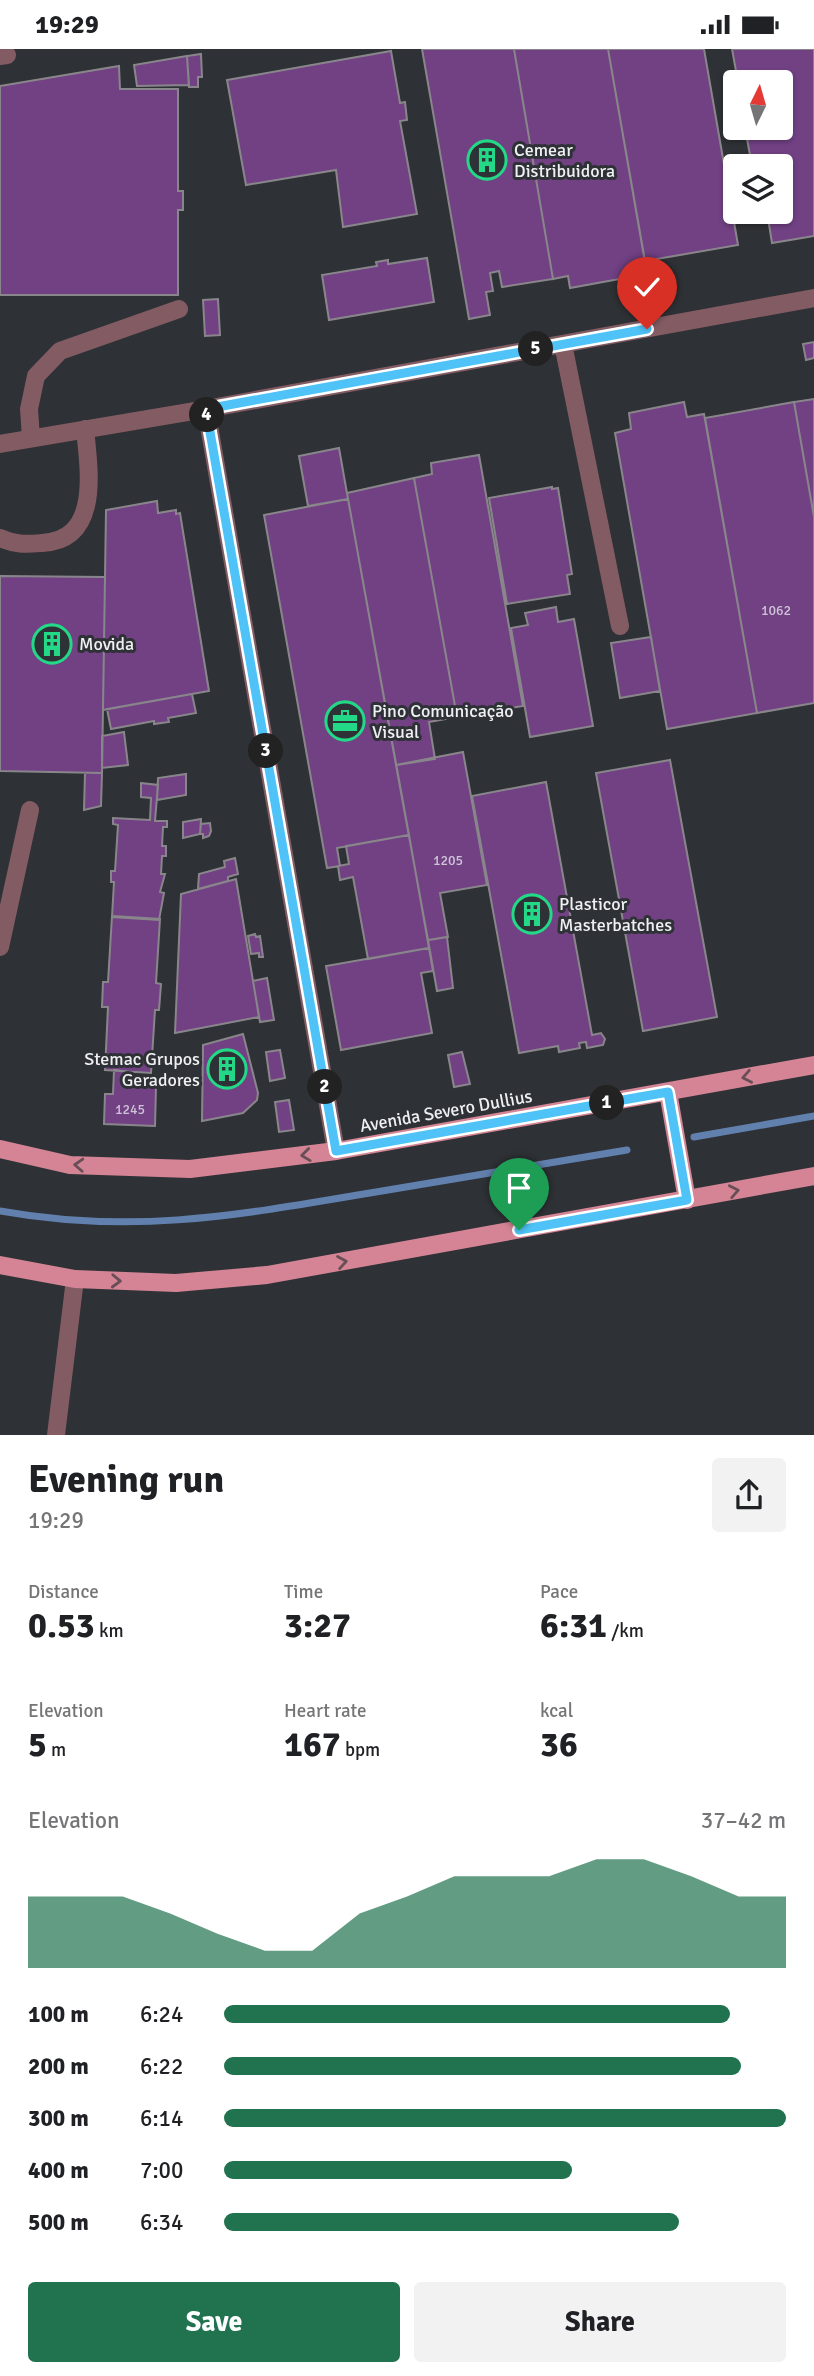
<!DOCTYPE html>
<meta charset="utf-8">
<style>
:root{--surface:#fff;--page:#f2f2f2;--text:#202124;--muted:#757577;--accent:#217350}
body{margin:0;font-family:Signika,sans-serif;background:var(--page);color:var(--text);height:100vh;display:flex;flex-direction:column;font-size:26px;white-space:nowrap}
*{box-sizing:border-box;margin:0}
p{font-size:23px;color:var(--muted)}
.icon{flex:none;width:38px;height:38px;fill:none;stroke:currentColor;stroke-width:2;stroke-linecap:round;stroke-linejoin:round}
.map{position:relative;height:1386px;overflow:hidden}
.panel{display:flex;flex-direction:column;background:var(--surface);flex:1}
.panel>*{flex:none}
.needle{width:46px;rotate:5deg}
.controls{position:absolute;left:723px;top:21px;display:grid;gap:14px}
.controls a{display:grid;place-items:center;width:70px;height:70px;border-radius:7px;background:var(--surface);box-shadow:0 2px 5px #0004;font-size:35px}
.pin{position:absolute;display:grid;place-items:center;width:60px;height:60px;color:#fff;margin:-72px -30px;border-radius:50% 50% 50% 0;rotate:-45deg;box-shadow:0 0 7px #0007}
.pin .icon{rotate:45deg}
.km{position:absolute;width:35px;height:35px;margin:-18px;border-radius:50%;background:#222;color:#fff;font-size:19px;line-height:35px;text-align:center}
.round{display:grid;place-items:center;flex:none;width:74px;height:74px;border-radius:7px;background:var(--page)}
.summary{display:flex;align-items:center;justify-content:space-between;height:119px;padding:0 28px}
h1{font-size:38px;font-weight:700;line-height:52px}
.metrics{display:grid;grid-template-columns:repeat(3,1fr);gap:10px;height:119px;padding:7px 28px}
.metrics div{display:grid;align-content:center}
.metrics b{font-size:35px;font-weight:700}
.metrics small{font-size:19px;font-weight:400}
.metrics p{font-size:19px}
.chart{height:196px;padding:14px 28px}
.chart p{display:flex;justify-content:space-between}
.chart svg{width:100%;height:126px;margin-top:7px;fill:var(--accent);opacity:.7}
.button{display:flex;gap:14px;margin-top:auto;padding:14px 28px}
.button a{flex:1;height:80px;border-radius:7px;background:var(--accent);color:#fff;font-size:28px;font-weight:700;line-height:80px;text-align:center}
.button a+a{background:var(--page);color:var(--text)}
ul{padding:0 28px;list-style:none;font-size:23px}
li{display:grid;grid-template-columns:112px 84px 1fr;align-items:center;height:52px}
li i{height:18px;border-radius:9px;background:var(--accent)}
.status{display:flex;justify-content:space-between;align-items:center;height:49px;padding:0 35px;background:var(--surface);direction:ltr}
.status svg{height:19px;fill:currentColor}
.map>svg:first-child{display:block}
</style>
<div class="status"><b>19:29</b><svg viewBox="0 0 49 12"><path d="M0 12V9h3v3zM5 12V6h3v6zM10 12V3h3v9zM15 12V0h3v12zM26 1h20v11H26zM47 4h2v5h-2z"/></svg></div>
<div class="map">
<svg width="814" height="1386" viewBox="0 0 814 1386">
<rect width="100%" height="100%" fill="#2e3135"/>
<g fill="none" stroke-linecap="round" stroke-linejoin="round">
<path stroke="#6180ae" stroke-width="7" d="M 694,1088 L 814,1067
M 0,1162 C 134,1186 239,1166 370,1144 C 456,1130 541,1115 627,1101"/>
</g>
<path fill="#714184" stroke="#89868b" stroke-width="2" d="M 422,0 L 514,0 L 553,230 L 502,238 L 499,222 L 490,224 L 493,242 L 486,243 L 490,266 L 469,270 Z
M 514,0 L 608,0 L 647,225 L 570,239 L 568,227 L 553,230 Z
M 608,0 L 704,0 L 738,196 L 645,212 Z
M 732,0 L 814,0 L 814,187 L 772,194 L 767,163 L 780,163 L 780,117 L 752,117 L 745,79 L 780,79 L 780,33 L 738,33 Z
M 391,2 L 400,54 L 405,53 L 407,71 L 400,72 L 417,165 L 343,178 L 336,121 L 246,136 L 227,31 Z
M 201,5 L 202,28 L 198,28 L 198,38 L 189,38 L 187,7 Z
M 187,7 L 189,36 L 137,37 L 134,16 Z
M 119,17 L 120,40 L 178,40 L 178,142 L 183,142 L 183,161 L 178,161 L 178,246 L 0,246 L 0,37 Z
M 427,209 L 434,253 L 329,271 L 322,226 L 377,217 L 376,213 L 388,211 L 388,215 Z
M 218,250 L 220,286 L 205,287 L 203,251 Z
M 814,293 L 814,309 L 806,311 L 803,295 Z
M 814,350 L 814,468 L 794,353 Z
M 684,353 L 687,368 L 704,365 L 757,664 L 667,680 L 615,384 L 631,380 L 629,364 Z
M 794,353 L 814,468 L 814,654 L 757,664 L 705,369 Z
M 339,399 L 348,450 L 308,457 L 299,407 Z
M 479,406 L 523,657 L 457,668 L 414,429 L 432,425 L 431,414 Z
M 414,429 L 457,668 L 429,673 L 435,710 L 396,716 L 347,444 Z
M 552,438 L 552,440 L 558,439 L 572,525 L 567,526 L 570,545 L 507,555 L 489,449 Z
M 348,450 L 409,786 L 337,799 L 340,817 L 327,819 L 264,466 Z
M 157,452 L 158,464 L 176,461 L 176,465 L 180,464 L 209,642 L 103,661 L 106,461 Z
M 0,527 L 105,528 L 102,724 L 0,722 Z
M 556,558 L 558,573 L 574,570 L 593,677 L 530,688 L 511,579 L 528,576 L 525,564 Z
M 651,588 L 660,642 L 620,649 L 611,594 Z
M 192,645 L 196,664 L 168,669 L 169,673 L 154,675 L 154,672 L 111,680 L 107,660 Z
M 124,683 L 128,716 L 102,719 L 102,687 Z
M 463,703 L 487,836 L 440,844 L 448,888 L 428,891 L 396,716 Z
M 670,711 L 717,968 L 643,982 L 596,724 Z
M 85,724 L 102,724 L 101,757 L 84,761 Z
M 186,725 L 186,746 L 157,751 L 158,729 Z
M 546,733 L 592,986 L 601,984 L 605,990 L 603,996 L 587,999 L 586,993 L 579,994 L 580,999 L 559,1003 L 558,997 L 519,1004 L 472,747 Z
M 141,734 L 158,736 L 155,772 L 167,772 L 167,778 L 163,778 L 162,797 L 166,797 L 166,807 L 162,807 L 161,825 L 165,825 L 160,843 L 164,844 L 159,871 L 112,868 L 114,833 L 111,833 L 111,822 L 115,822 L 118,776 L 113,775 L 113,769 L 150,771 L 151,749 L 141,748 Z
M 201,770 L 200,785 L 183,789 L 183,773 Z
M 210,774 L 211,782 L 209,787 L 203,789 L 203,785 L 200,785 L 201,775 Z
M 409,786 L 429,899 L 368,910 L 353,828 L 340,831 L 338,817 L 349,815 L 346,797 Z
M 235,809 L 238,825 L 228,828 L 228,832 L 198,840 L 199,825 L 225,818 L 224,812 Z
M 236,830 L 259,968 L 175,984 L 181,845 Z
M 112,867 L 160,870 L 156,934 L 161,935 L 159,961 L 155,961 L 151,1024 L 105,1021 L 108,958 L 102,958 L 103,933 L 108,933 Z
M 255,885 L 256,888 L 260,887 L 263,908 L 259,908 L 259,904 L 251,905 L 248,887 Z
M 447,888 L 453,939 L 437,942 L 428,891 Z
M 429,899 L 433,922 L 421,924 L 432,984 L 341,1001 L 326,917 Z
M 267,929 L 274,971 L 260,973 L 253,932 Z
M 243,985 L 258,1044 L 257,1051 L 243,1064 L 202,1072 L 203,996 Z
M 280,1001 L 285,1029 L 270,1032 L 266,1003 Z
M 462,1003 L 470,1035 L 454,1038 L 448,1006 Z
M 114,1021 L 131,1023 L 131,1038 L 156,1038 L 155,1077 L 104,1075 L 105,1045 L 113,1045 Z
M 289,1051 L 294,1081 L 279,1083 L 275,1053 Z"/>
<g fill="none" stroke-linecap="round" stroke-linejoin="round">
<path stroke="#835c63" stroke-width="18" d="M 0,7 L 7,6
M 563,295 L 620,577
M 206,360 L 336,1102
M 31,389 L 29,360 L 36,327 L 60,302 L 179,260
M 0,395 L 206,360 L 814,249
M 0,489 C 15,496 26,495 42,494 C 101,491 89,421 85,380
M 0,898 L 30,761
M 56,1386 L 75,1230"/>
<path stroke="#d48494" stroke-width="18" d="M 668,1043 L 687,1151
M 0,1100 L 70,1116 L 190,1120 L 336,1102 L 814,1016
M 0,1216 L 75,1230 L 176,1234 L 267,1226 L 814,1127"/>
</g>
<defs><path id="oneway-chevron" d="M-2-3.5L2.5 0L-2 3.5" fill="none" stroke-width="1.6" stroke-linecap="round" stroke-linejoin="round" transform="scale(1.75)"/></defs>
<g stroke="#684e56">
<use href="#oneway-chevron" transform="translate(747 1028) rotate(169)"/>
<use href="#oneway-chevron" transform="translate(306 1106) rotate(173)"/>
<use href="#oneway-chevron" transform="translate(79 1116) rotate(-177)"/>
<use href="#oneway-chevron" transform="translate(734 1142) rotate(-11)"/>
<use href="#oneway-chevron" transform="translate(342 1213) rotate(-10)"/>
<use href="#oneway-chevron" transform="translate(116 1232) rotate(2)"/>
</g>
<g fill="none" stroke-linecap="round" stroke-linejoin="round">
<g stroke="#fff" stroke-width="14">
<path id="route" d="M 519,1181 L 687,1151 L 668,1043 L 336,1102 L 206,360 L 647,280"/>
</g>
<use href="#route" stroke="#4fc3f7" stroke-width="9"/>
</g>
<defs>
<g id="building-ring" transform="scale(2.0125)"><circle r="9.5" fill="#2e3135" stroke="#23d886" stroke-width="1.5"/><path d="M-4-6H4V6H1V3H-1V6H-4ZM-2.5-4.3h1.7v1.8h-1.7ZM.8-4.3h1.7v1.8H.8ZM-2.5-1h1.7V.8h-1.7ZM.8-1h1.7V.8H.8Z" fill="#23d886"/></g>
<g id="office-ring" transform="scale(2.0125)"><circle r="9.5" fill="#2e3135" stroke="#23d886" stroke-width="1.5"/><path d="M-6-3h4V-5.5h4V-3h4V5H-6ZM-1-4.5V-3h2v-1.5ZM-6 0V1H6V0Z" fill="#23d886"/></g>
</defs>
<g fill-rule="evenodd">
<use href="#building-ring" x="487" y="111"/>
<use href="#building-ring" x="52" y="595"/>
<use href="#office-ring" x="345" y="672"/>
<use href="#building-ring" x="532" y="865"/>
<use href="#building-ring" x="227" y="1020"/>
</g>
<g text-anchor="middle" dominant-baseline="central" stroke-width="6" stroke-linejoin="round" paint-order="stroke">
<g font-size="14" fill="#cfc4d7">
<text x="776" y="561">1062</text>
<text x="448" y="811">1205</text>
<text x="130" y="1060">1245</text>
</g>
<g font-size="18" fill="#eef0f3" stroke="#2e3135" text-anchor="start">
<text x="514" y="101">Cemear<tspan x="514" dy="21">Distribuidora</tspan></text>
<text x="79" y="595">Movida</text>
<text x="372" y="662">Pino Comunicação<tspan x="372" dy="21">Visual</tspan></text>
<text x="559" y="855">Plasticor<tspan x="559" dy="21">Masterbatches</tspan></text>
<text x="200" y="1010" text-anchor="end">Stemac Grupos<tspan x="200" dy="21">Geradores</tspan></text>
</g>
<g font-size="18" fill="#eef0f3" stroke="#2e3135">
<text transform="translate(446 1062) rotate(-10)">Avenida Severo Dullius</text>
</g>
</g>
</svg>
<div class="controls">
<a><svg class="needle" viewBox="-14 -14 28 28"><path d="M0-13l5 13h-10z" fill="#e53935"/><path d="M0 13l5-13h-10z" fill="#757577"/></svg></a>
<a><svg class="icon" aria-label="layers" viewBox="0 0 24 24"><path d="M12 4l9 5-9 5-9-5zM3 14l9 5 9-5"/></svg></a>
</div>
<div class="pin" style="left:519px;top:1181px;background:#1e9e55"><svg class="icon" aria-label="arrive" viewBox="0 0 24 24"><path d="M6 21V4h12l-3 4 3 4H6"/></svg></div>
<div class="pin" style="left:647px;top:280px;background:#d93025"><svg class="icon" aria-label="check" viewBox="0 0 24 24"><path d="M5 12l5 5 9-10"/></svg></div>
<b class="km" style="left:607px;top:1054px">1</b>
<b class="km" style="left:325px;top:1038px">2</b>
<b class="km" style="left:266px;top:702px">3</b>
<b class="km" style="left:207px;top:366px">4</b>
<b class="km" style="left:536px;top:300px">5</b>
</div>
<section class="panel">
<div class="summary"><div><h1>Evening run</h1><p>19:29</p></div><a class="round"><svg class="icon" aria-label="share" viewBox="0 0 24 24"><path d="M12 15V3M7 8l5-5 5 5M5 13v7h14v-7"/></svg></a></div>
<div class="metrics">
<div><p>Distance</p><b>0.53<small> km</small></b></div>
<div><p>Time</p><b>3:27</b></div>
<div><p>Pace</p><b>6:31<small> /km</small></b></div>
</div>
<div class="metrics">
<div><p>Elevation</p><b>5<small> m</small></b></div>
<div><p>Heart rate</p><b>167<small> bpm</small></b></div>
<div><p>kcal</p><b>36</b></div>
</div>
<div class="chart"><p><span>Elevation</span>37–42 m</p>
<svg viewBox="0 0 160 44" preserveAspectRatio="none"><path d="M0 44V19L10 19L20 19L30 25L40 32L50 38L60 38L70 25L80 19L90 12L100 12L110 12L120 6L130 6L140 12L150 19L160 19V44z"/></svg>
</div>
<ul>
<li><b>100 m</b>6:24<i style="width:90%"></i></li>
<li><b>200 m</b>6:22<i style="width:92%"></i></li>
<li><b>300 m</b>6:14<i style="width:100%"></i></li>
<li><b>400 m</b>7:00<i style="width:62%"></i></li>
<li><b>500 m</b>6:34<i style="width:81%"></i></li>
</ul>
<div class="button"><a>Save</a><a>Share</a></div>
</section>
